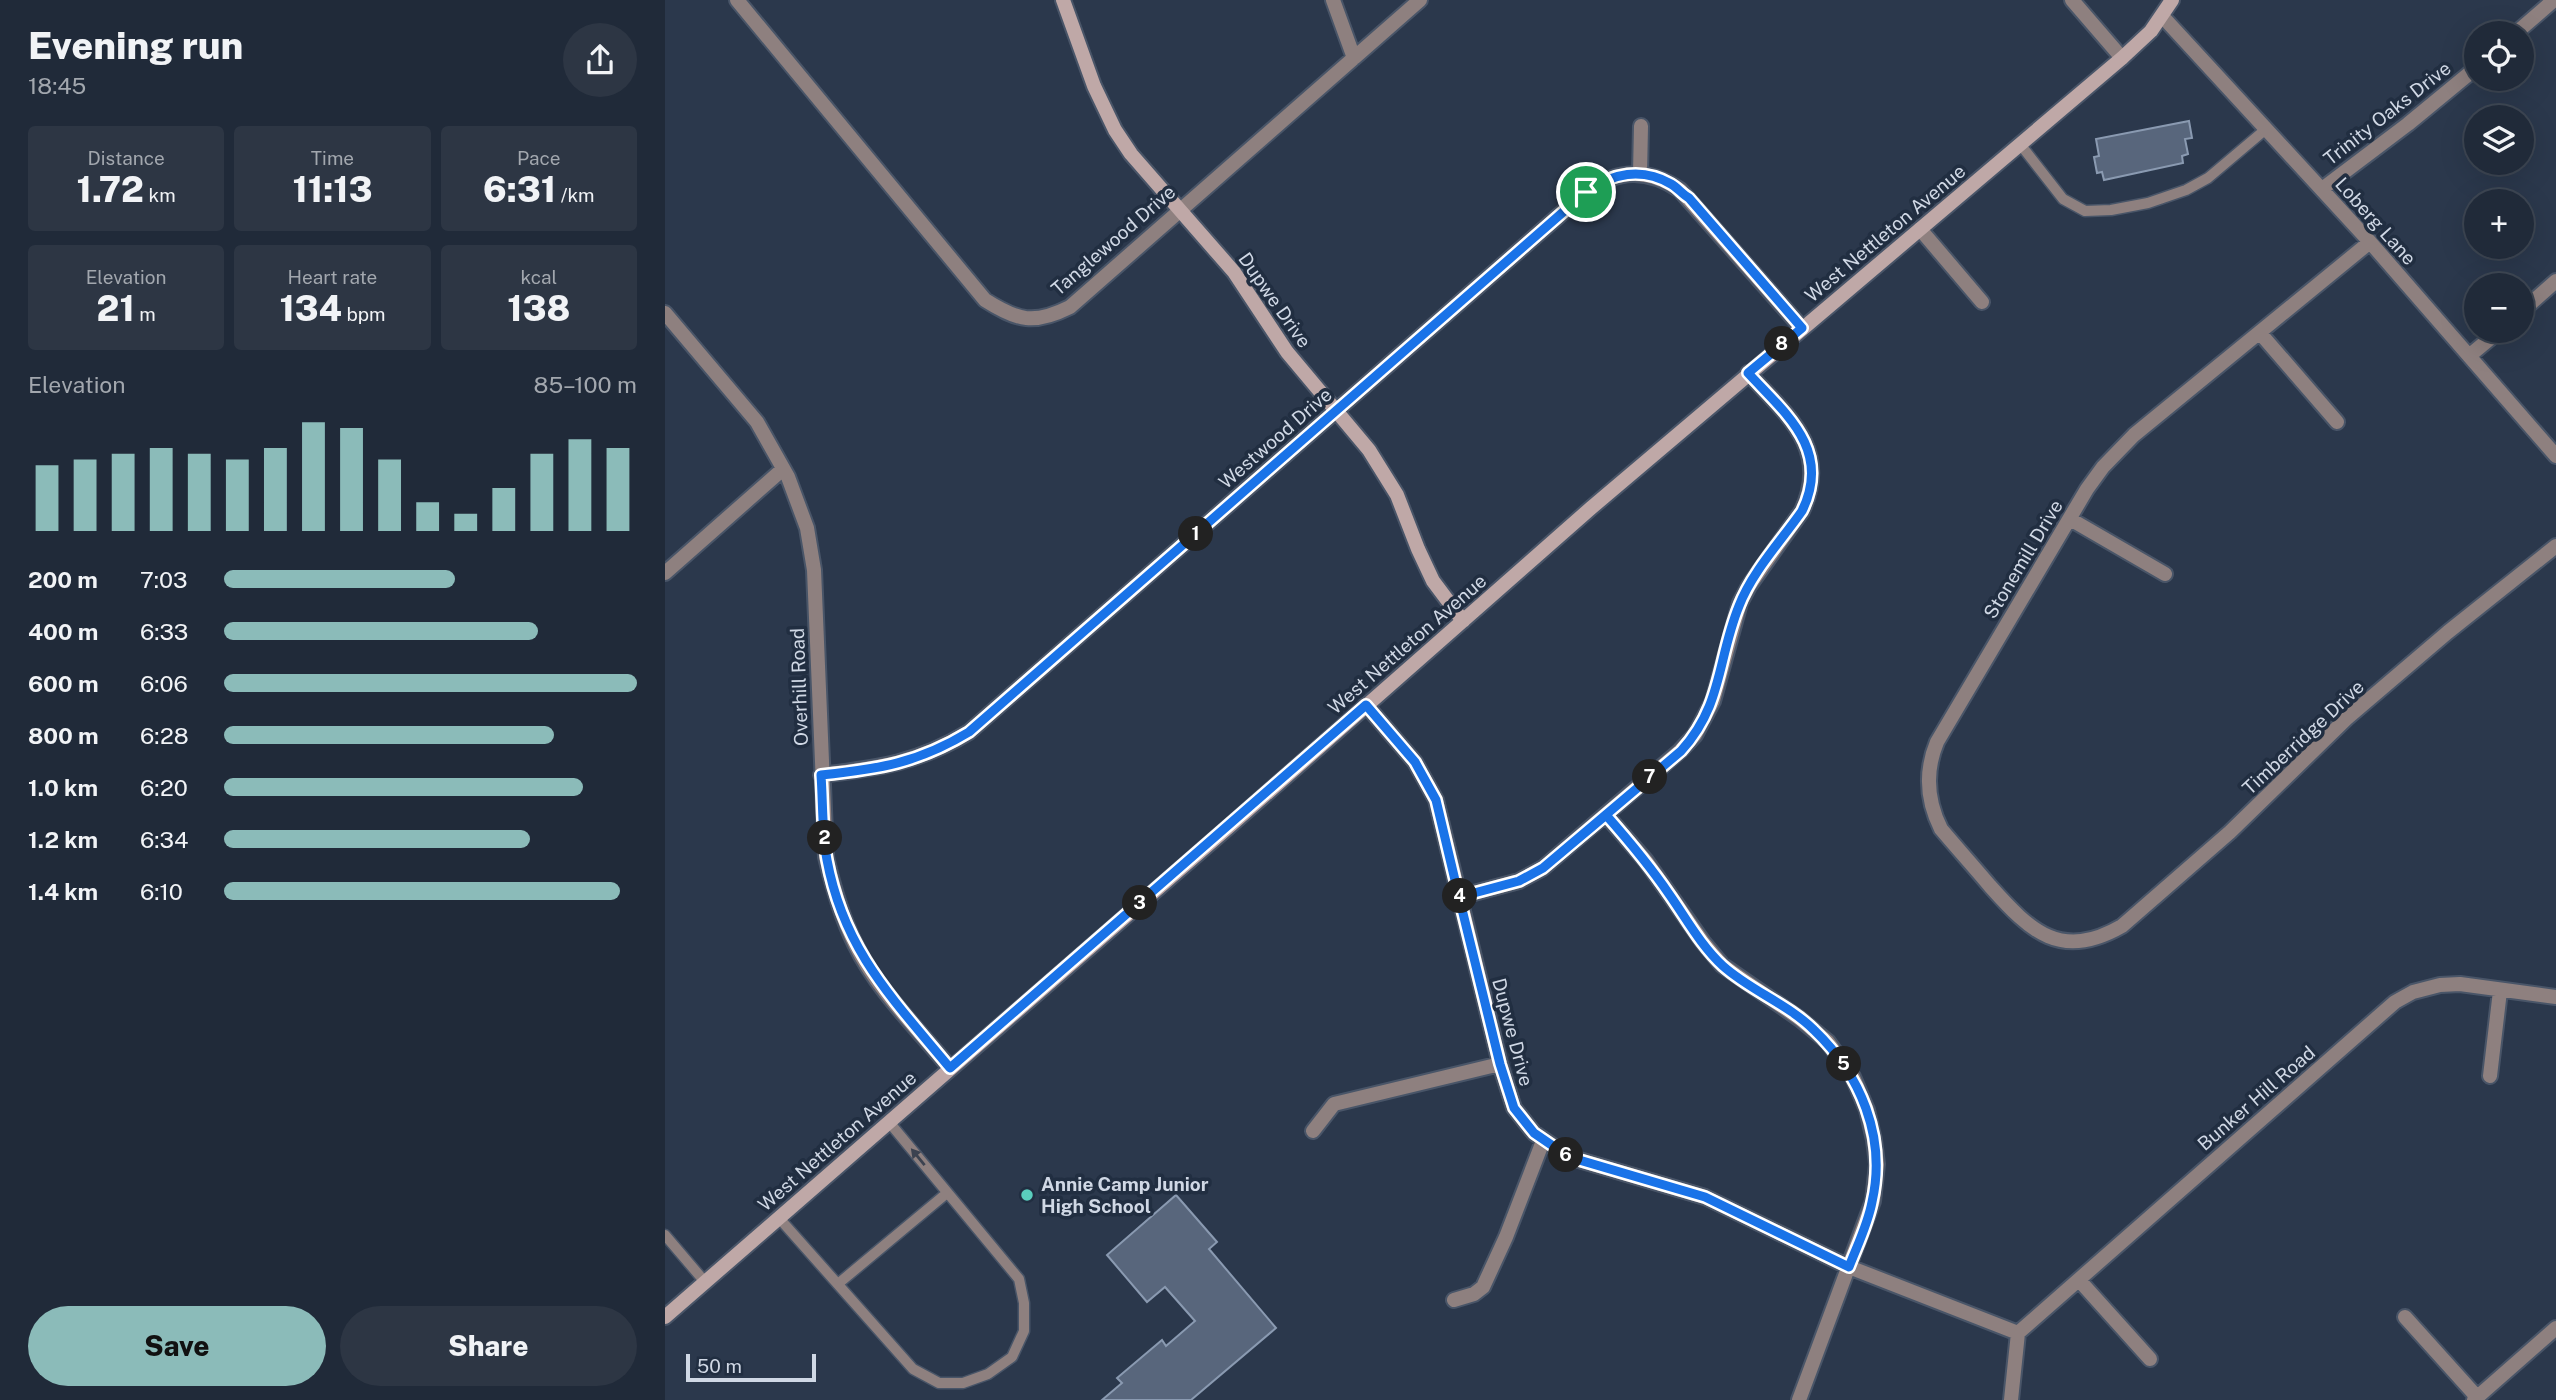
<!DOCTYPE html>
<meta charset="utf-8">
<style>
:root{--surface:#202a39;--page:#2d3644;--text:#f1f3f6;--muted:#a2a7ae;--line:#3d4653;--accent:#8bbbb9}
body{margin:0;font-family:"Public Sans",sans-serif;background:var(--page);color:var(--text);height:100vh;display:flex;flex-direction:column;font-size:26px;white-space:nowrap}
*{box-sizing:border-box;margin:0}
p{font-size:23px;color:var(--muted)}
.icon{flex:none;width:38px;height:38px;fill:none;stroke:currentColor;stroke-width:2;stroke-linecap:round;stroke-linejoin:round}
.map{position:relative;flex:1;overflow:hidden}
.details{display:flex;flex-direction:column;background:var(--surface);width:665px}
.details>*{flex:none}
.controls{position:absolute;left:1799px;top:21px;display:grid;gap:14px}
.controls a{display:grid;place-items:center;width:70px;height:70px;border-radius:50%;background:var(--surface);box-shadow:0 7px 28px #0002,0 0 0 2px var(--line);font-size:35px}
.scale{position:absolute;left:21px;bottom:18px;width:130px;box-sizing:border-box;padding-left:7px;border:4px solid #d0d8e5;border-top:0;font-size:19px;line-height:24px;white-space:nowrap;color:#d0d8e5;-webkit-text-stroke:5px #212e41;paint-order:stroke}
.pin{position:absolute;display:grid;place-items:center;width:60px;height:60px;color:#fff;margin:-30px;border:4px solid #fff;border-radius:50%;box-shadow:0 2px 7px #0007}
.km{position:absolute;width:35px;height:35px;margin:-18px;border-radius:50%;background:#222;color:#fff;font-size:19px;line-height:35px;text-align:center}
.round{display:grid;place-items:center;flex:none;width:74px;height:74px;border-radius:37px;background:var(--page)}
.headline{display:flex;align-items:center;justify-content:space-between;height:119px;padding:0 28px}
h1{font-size:38px;font-weight:800;line-height:52px}
.metrics{display:grid;grid-template-columns:repeat(3,1fr);gap:10px;height:119px;padding:7px 28px}
.metrics div{display:grid;align-content:center;border-radius:7px;background:var(--page);text-align:center}
.metrics b{font-size:35px;font-weight:800}
.metrics small{font-size:19px;font-weight:400}
.metrics p{font-size:19px}
.chart{height:196px;padding:14px 28px}
.chart p{display:flex;justify-content:space-between}
.chart svg{width:100%;height:126px;margin-top:7px;stroke:var(--accent);stroke-width:6}
.cta{display:flex;gap:14px;margin-top:auto;padding:14px 28px}
.cta a{flex:1;height:80px;border-radius:42px;background:var(--accent);color:#111;font-size:28px;font-weight:800;line-height:80px;text-align:center}
.cta a+a{background:var(--page);color:var(--text)}
ul{padding:0 28px;list-style:none;font-size:23px}
li{display:grid;grid-template-columns:112px 84px 1fr;align-items:center;height:52px}
li i{height:18px;border-radius:9px;background:var(--accent)}
main{display:flex;flex:1;min-height:0}
.map>svg:first-child{display:block}
</style>
<main>
<section class="details">
<div class="headline"><div><h1>Evening run</h1><p>18:45</p></div><a class="round"><svg class="icon" aria-label="share" viewBox="0 0 24 24"><path d="M12 15V3M7 8l5-5 5 5M5 13v7h14v-7"/></svg></a></div>
<div class="metrics">
<div><p>Distance</p><b>1.72<small> km</small></b></div>
<div><p>Time</p><b>11:13</b></div>
<div><p>Pace</p><b>6:31<small> /km</small></b></div>
</div>
<div class="metrics">
<div><p>Elevation</p><b>21<small> m</small></b></div>
<div><p>Heart rate</p><b>134<small> bpm</small></b></div>
<div><p>kcal</p><b>138</b></div>
</div>
<div class="chart"><p><span>Elevation</span>85–100 m</p>
<svg viewBox="0 0 160 44" preserveAspectRatio="none"><path d="M5 44V21M15 44V19M25 44V17M35 44V15M45 44V17M55 44V19M65 44V15M75 44V6M85 44V8M95 44V19M105 44V34M115 44V38M125 44V29M135 44V17M145 44V12M155 44V15"/></svg>
</div>
<ul>
<li><b>200 m</b>7:03<i style="width:56%"></i></li>
<li><b>400 m</b>6:33<i style="width:76%"></i></li>
<li><b>600 m</b>6:06<i style="width:100%"></i></li>
<li><b>800 m</b>6:28<i style="width:80%"></i></li>
<li><b>1.0 km</b>6:20<i style="width:87%"></i></li>
<li><b>1.2 km</b>6:34<i style="width:74%"></i></li>
<li><b>1.4 km</b>6:10<i style="width:96%"></i></li>
</ul>
<div class="cta"><a>Save</a><a>Share</a></div>
</section>
<div class="map">
<svg width="1891" height="1400" viewBox="0 0 1891 1400">
<rect width="100%" height="100%" fill="#2b384c"/>
<path fill="#58667c" stroke="#8a9ab1" stroke-width="2" d="M 1524,121 L 1527,138 L 1520,139 L 1523,154 L 1517,156 L 1518,163 L 1439,180 L 1437,172 L 1432,173 L 1429,157 L 1434,156 L 1431,139 Z
M 511,1195 L 552,1242 L 544,1249 L 611,1328 L 526,1400 L 437,1400 L 457,1383 L 452,1378 L 497,1340 L 501,1346 L 530,1321 L 500,1287 L 482,1302 L 442,1255 Z"/>
<g fill="none" stroke-linecap="round" stroke-linejoin="round">
<g stroke="#495568" stroke-width="13">
<path id="lane" d="M 1355,144 L 1398,199 L 1420,211 L 1446,210 L 1483,203 L 1521,190 L 1543,178 L 1601,129
M 114,1218 L 248,1369 L 274,1383 L 298,1383 L 323,1374 L 347,1357 L 359,1331 L 359,1303 L 354,1279 L 224,1122
M 0,1235 L 40,1282
M 174,1283 L 282,1193"/>
</g>
<g stroke="#495568" stroke-width="18">
<path id="street" d="M 72,0 L 320,300 C 353,321 369,325 405,307 L 755,0
M 668,0 L 689,58
M 1407,0 L 1457,58
M 1498,17 L 1705,242 L 1891,456
M 1851,33 L 1889,0
M 975,174 L 976,126
M 1657,189 L 1743,124 L 1811,68
M 1255,229 L 1317,302
M 1705,242 L 1469,435 L 1438,467 L 1422,489 L 1272,742 C 1260,771 1262,801 1276,829 C 1292,848 1309,867 1325,886 C 1366,932 1396,961 1457,926 L 1565,832 L 1681,719 L 1783,632 L 1891,546
M 1857,311 L 1891,281
M 0,313 L 92,422 L 123,477 L 142,528 L 149,570 L 161,857 C 168,887 176,916 190,944 C 212,990 253,1029 285,1068
M 1595,333 L 1672,422
M 1804,356 L 1834,331
M 1405,519 L 1500,574
M 0,573 L 118,469
M 701,705 L 750,762 L 771,800 L 835,1064 L 849,1108 L 869,1133 L 904,1157 L 1040,1197 L 1184,1267 L 1353,1333
M 156,775 C 214,768 253,763 304,732 L 921,192 C 953,169 982,168 1015,190 L 1137,328
M 941,815 L 981,861 L 1038,942 L 1057,965 L 1135,1019 L 1163,1042 L 1188,1077 L 1202,1110 L 1209,1140 L 1212,1164 L 1208,1201 L 1134,1400
M 794,897 L 854,881 L 878,868 L 1015,751 L 1030,735 L 1048,701 L 1075,603 L 1084,586 L 1137,511 C 1166,449 1122,415 1083,373
M 1825,1076 L 1835,991
M 648,1131 L 669,1104 L 835,1064
M 1414,1280 L 1485,1359
M 789,1300 L 809,1294 L 818,1287 L 841,1237 L 878,1141
M 1740,1317 L 1812,1397
M 1353,1333 L 1730,1002 L 1748,992 L 1775,985 L 1795,984 L 1891,997
M 1346,1400 L 1353,1333
M 1809,1400 L 1891,1328"/>
</g>
<g stroke="#495568" stroke-width="18">
<path id="secondary" d="M 398,0 L 429,86 L 450,130 L 466,154 L 569,272 L 622,352 L 704,450 L 732,495 L 753,549 L 768,581 L 798,621
M 0,1317 L 567,824 L 926,508 L 1457,58 L 1486,31 L 1507,0"/>
</g>
<use href="#lane" stroke="#8e807f" stroke-width="10"/>
<use href="#street" stroke="#8e807f" stroke-width="14"/>
<use href="#secondary" stroke="#bfa8a7" stroke-width="14"/>
</g>
<defs><path id="oneway-solid" d="M-6-.8H1V-3.2L6.5 0L1 3.2V.8H-6Z" transform="scale(1.75)"/></defs>
<use fill="#3c4250" href="#oneway-solid" transform="translate(253 1157) rotate(-129)"/>
<g fill="none" stroke-linecap="round" stroke-linejoin="round">
<g stroke="#fff" stroke-width="14">
<path id="route" d="M 921,192 L 304,732 C 253,763 214,769 156,775 C 158,803 157,833 162,860 C 179,951 228,999 285,1068 L 701,705 L 750,762 L 771,800 L 794,897 L 854,881 L 878,868 L 941,815 C 964,841 985,866 1004,894 C 1021,918 1036,946 1058,966 C 1086,991 1123,1004 1149,1030 C 1195,1074 1222,1137 1207,1202 C 1203,1224 1192,1246 1184,1267 L 1040,1197 L 904,1157 L 869,1133 L 849,1108 L 835,1064 L 794,897 L 854,881 L 878,868 L 1016,751 C 1058,705 1052,660 1074,606 C 1087,572 1116,541 1137,511 C 1167,450 1121,414 1083,373 L 1137,328 L 1024,198 C 1017,194 1013,188 1006,184 C 977,167 947,173 921,192"/>
</g>
<use href="#route" stroke="#1a73e8" stroke-width="9"/>
</g>
<circle fill="#5acebd" stroke="#212e41" stroke-width="2.5" cx="362" cy="1195" r="7"/>
<g text-anchor="middle" dominant-baseline="central" stroke-width="7" stroke-linejoin="round" paint-order="stroke">
<g font-size="19" fill="#d0d8e5" stroke="#212e41">
<text transform="translate(1722 113) rotate(-38)">Trinity Oaks Drive</text>
<text transform="translate(1711 221) rotate(48)">Loberg Lane</text>
<text transform="translate(1220 233) rotate(-40)">West Nettleton Avenue</text>
<text transform="translate(448 240) rotate(-41)">Tanglewood Drive</text>
<text transform="translate(610 300) rotate(55)">Dupwe Drive</text>
<text transform="translate(610 438) rotate(-41)">Westwood Drive</text>
<text transform="translate(1358 559) rotate(-59)">Stonemill Drive</text>
<text transform="translate(742 644) rotate(-41)">West Nettleton Avenue</text>
<text transform="translate(134 687) rotate(-92)">Overhill Road</text>
<text transform="translate(1638 737) rotate(-43)">Timberridge Drive</text>
<text transform="translate(848 1032) rotate(75)">Dupwe Drive</text>
<text transform="translate(1591 1098) rotate(-41)">Bunker Hill Road</text>
<text transform="translate(172 1141) rotate(-41)">West Nettleton Avenue</text>
</g>
<g font-size="19" font-weight="bold" fill="#d0d8e5" stroke="#212e41" text-anchor="start">
<text x="376" y="1184">Annie Camp Junior<tspan x="376" dy="22">High School</tspan></text>
</g>
</g>
</svg>
<div class="controls">
<a><svg class="icon" aria-label="locate" viewBox="0 0 24 24"><circle cx="12" cy="12" r="6"/><path d="M12 2v4M12 18v4M2 12h4M18 12h4"/></svg></a>
<a><svg class="icon" aria-label="layers" viewBox="0 0 24 24"><path d="M12 4l9 5-9 5-9-5zM3 14l9 5 9-5"/></svg></a>
<a>+</a>
<a>−</a>
</div>
<div class="scale">50 m</div>
<div class="pin" style="left:921px;top:192px;background:#1e9e55"><svg class="icon" aria-label="arrive" viewBox="0 0 24 24"><path d="M6 21V4h12l-3 4 3 4H6"/></svg></div>
<b class="km" style="left:531px;top:534px">1</b>
<b class="km" style="left:160px;top:838px">2</b>
<b class="km" style="left:475px;top:903px">3</b>
<b class="km" style="left:795px;top:896px">4</b>
<b class="km" style="left:1179px;top:1064px">5</b>
<b class="km" style="left:901px;top:1155px">6</b>
<b class="km" style="left:985px;top:777px">7</b>
<b class="km" style="left:1117px;top:344px">8</b>
</div>
</main>
